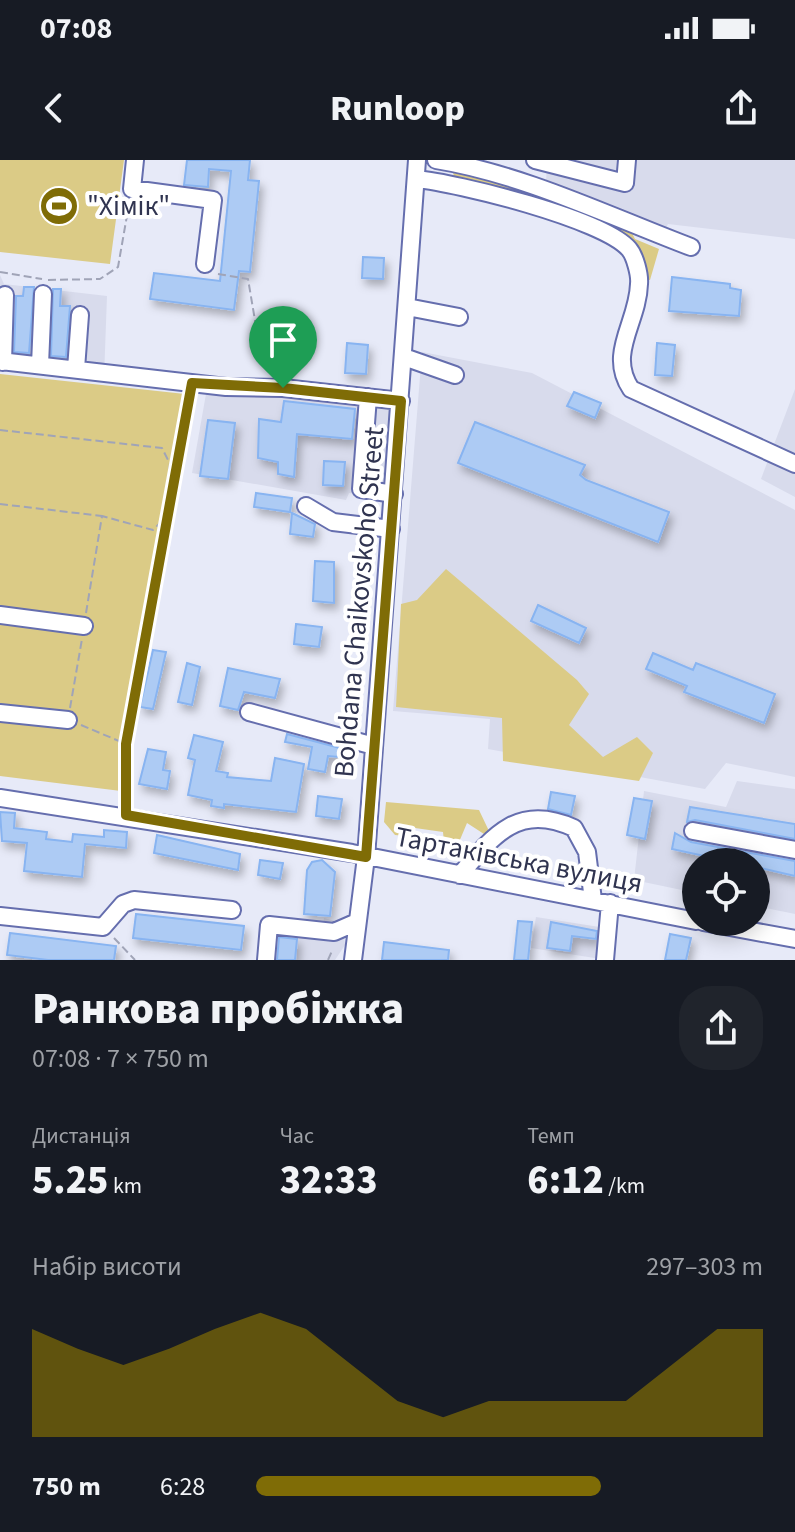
<!DOCTYPE html>
<html lang="uk">
<meta charset="utf-8">
<style>
:root{--surface:#171b24;--page:#20242c;--text:#f1f3f6;--muted:#9ea1a6;--accent:#7f6c06}
body{margin:0;font-family:"Source Sans 3",sans-serif;background:var(--page);color:var(--text);height:100vh;display:flex;flex-direction:column;font-size:30px;white-space:nowrap}
*{box-sizing:border-box;margin:0}
p{font-size:26px;color:var(--muted)}
.icon{flex:none;width:44px;height:44px;fill:none;stroke:currentColor;stroke-width:2;stroke-linecap:round;stroke-linejoin:round}
.map{position:relative;height:800px;overflow:hidden}
.details{display:flex;flex-direction:column;background:var(--surface);flex:1}
.details>*{flex:none}
.buttons{position:absolute;left:682px;top:688px;display:grid;gap:16px}
.buttons a{display:grid;place-items:center;width:88px;height:88px;border-radius:50%;background:var(--surface);box-shadow:0 4px 20px #0003;font-size:40px}
.pin{position:absolute;display:grid;place-items:center;width:68px;height:68px;color:#fff;margin:-82px -34px;border-radius:50% 50% 50% 0;rotate:-45deg;box-shadow:0 0 8px #0007}
.pin .icon{rotate:45deg}
.round{display:grid;place-items:center;flex:none;width:84px;height:84px;border-radius:32px;background:var(--page)}
.overview{display:flex;align-items:center;justify-content:space-between;height:136px;padding:0 32px}
h1{font-size:44px;font-weight:800;line-height:60px}
.stats{display:grid;grid-template-columns:repeat(3,1fr);gap:12px;height:136px;padding:8px 32px}
.stats div{display:grid;align-content:center}
.stats b{font-size:40px;font-weight:800}
.stats small{font-size:22px;font-weight:400}
.stats p{font-size:22px}
.chart{height:224px;padding:16px 32px}
.chart p{display:flex;justify-content:space-between}
.chart svg{width:100%;height:144px;margin-top:8px;fill:var(--accent);opacity:.7}
ul{padding:0 32px;list-style:none;font-size:26px}
li{display:grid;grid-template-columns:128px 96px 1fr;align-items:center;height:60px}
li i{height:20px;border-radius:10px;background:var(--accent)}
.status{display:flex;justify-content:space-between;align-items:center;height:56px;padding:0 40px;background:var(--surface);direction:ltr}
.status svg{height:22px;fill:currentColor}
header{display:flex;justify-content:space-between;align-items:center;height:104px;padding:0 32px;background:var(--surface);font-size:36px;font-weight:800}
.map>svg:first-child{display:block}
</style>
<div class="status"><b>07:08</b><svg viewBox="0 0 49 12"><path d="M0 12V9h3v3zM5 12V6h3v6zM10 12V3h3v9zM15 12V0h3v12zM26 1h20v11H26zM47 4h2v5h-2z"/></svg></div>
<header><svg class="icon" aria-label="back" viewBox="0 0 24 24"><path d="M15 5l-7 7 7 7"/></svg>Runloop<svg class="icon" aria-label="share" viewBox="0 0 24 24"><path d="M12 15V3M7 8l5-5 5 5M5 13v7h14v-7"/></svg></header>
<div class="map">
<svg width="795" height="800" viewBox="0 0 795 800">
<defs>
<filter id="shadow"><feDropShadow dx="3.5" dy="6" stdDeviation="4" flood-color="#0004"/></filter>
</defs>
<rect width="100%" height="100%" fill="#e7eaf8"/>
<path fill="#d8dbec" d="M 547,0 L 795,0 L 795,79 L 668,64 L 665,70 L 546,25 Z
M 0,115 L 4,124 L 107,136 L 104,218 L 0,210 Z
M 422,192 L 532,213 L 795,350 L 795,617 L 726,603 L 705,629 L 488,589 L 490,559 L 393,551 Z
M 795,229 L 795,337 L 761,319 Z
M 256,232 L 389,247 L 391,252 L 385,339 L 349,333 L 346,340 L 192,313 L 206,234 Z
M 737,621 L 795,629 L 795,754 L 756,746 L 756,702 L 696,702 L 696,733 L 634,720 L 644,631 L 726,647 Z
M 536,757 L 606,768 L 601,799 L 531,788 Z
M 324,758 L 343,763 L 345,785 L 335,800 L 292,800 L 296,770 L 322,774 Z"/>
<path fill="#dbcb86" d="M 0,0 L 124,0 L 110,104 L 0,92 Z
M 453,13 L 484,15 L 630,69 L 635,79 L 659,89 L 650,120 L 646,119 L 633,84 L 454,16 Z
M 0,214 L 185,234 L 121,631 L 0,616 Z
M 446,409 L 577,520 L 589,534 L 569,565 L 603,597 L 637,577 L 653,593 L 639,621 L 503,601 L 502,558 L 396,547 L 401,444 L 417,440 Z
M 386,642 L 479,650 L 489,671 L 484,674 L 467,663 L 454,694 L 445,693 L 443,672 L 408,667 L 406,676 L 395,675 L 384,662 Z"/>
<path fill="#adcbf4" stroke="#88b4f1" stroke-width="2" filter="url(#shadow)" d="M 187,0 L 250,0 L 248,20 L 259,21 L 250,112 L 239,111 L 234,150 L 150,139 L 154,113 L 220,121 L 231,11 L 209,9 L 208,27 L 184,25 Z
M 363,97 L 384,98 L 383,119 L 362,118 Z
M 672,117 L 730,124 L 730,128 L 741,130 L 739,156 L 669,151 Z
M 24,127 L 34,127 L 29,193 L 14,192 L 16,136 L 23,136 Z
M 53,129 L 61,129 L 60,146 L 70,146 L 66,197 L 51,196 Z
M 347,183 L 368,185 L 366,214 L 345,213 Z
M 657,183 L 675,185 L 672,216 L 655,215 Z
M 574,232 L 601,243 L 595,258 L 567,246 Z
M 284,241 L 355,249 L 352,279 L 297,274 L 294,317 L 278,314 L 278,302 L 258,298 L 259,259 L 281,262 Z
M 208,260 L 235,263 L 228,319 L 200,316 Z
M 475,262 L 585,305 L 580,315 L 586,320 L 669,352 L 658,382 L 458,303 Z
M 324,301 L 345,302 L 343,326 L 323,325 Z
M 256,333 L 292,338 L 290,352 L 254,347 Z
M 292,353 L 315,364 L 313,377 L 290,374 Z
M 315,401 L 334,402 L 334,443 L 313,441 Z
M 538,445 L 586,468 L 579,483 L 531,461 Z
M 296,464 L 322,467 L 319,487 L 294,484 Z
M 153,490 L 166,492 L 153,549 L 140,547 Z
M 653,493 L 693,510 L 696,503 L 775,534 L 764,563 L 684,532 L 687,526 L 646,509 Z
M 187,503 L 200,507 L 192,545 L 178,542 Z
M 228,508 L 280,519 L 275,538 L 244,532 L 238,550 L 220,546 Z
M 287,574 L 340,588 L 339,597 L 328,596 L 325,612 L 308,609 L 312,587 L 285,582 Z
M 194,575 L 223,582 L 216,611 L 228,613 L 227,617 L 271,621 L 275,598 L 304,604 L 296,652 L 224,644 L 224,648 L 211,646 L 212,640 L 188,635 L 195,600 L 188,598 Z
M 148,589 L 166,592 L 163,610 L 170,611 L 167,629 L 139,624 Z
M 551,632 L 575,636 L 571,655 L 548,649 Z
M 318,636 L 342,639 L 339,659 L 316,656 Z
M 634,638 L 652,641 L 645,679 L 627,675 Z
M 690,647 L 795,664 L 795,679 L 695,660 L 687,662 Z
M 0,652 L 15,653 L 14,668 L 47,672 L 46,679 L 72,682 L 73,674 L 104,677 L 104,670 L 127,672 L 126,688 L 85,684 L 82,717 L 24,711 L 27,683 L 2,681 Z
M 675,673 L 691,682 L 795,701 L 795,716 L 756,707 L 756,702 L 732,702 L 672,689 Z
M 157,675 L 240,694 L 238,710 L 154,693 Z
M 260,700 L 283,703 L 280,719 L 258,715 Z
M 322,700 L 335,712 L 330,756 L 304,754 L 307,710 L 312,702 Z
M 136,754 L 244,766 L 241,790 L 133,778 Z
M 518,761 L 532,762 L 528,800 L 514,800 Z
M 551,762 L 597,771 L 596,779 L 572,776 L 570,791 L 547,788 Z
M 10,773 L 116,786 L 114,800 L 48,800 L 7,795 Z
M 670,774 L 691,778 L 686,800 L 665,800 Z
M 279,777 L 297,779 L 295,800 L 277,800 Z
M 384,782 L 449,790 L 448,800 L 382,800 Z"/>
<g fill="none" stroke-linecap="round" stroke-linejoin="round">
<g stroke="#656eae" stroke-width="20">
<path id="minor" d="M 135,0 L 132,29 L 213,40 L 205,104
M 436,0 C 523,14 609,56 691,87
M 535,0 L 625,23 L 627,0
M 416,19 C 458,23 603,59 629,89 C 635,96 640,115 639,124 C 638,163 607,193 631,229 L 795,304
M 407,147 L 459,157
M 404,197 L 455,215
M 0,201 L 226,227 L 283,228 L 401,241
M 3,202 L 5,135
M 40,205 L 43,134
M 76,209 L 80,155
M 368,237 L 361,329 L 394,334
M 306,346 L 333,362 L 391,369
M 0,455 L 84,466
M 249,552 L 374,586
M 0,553 L 68,560
M 0,638 L 352,693 L 696,761
M 693,671 L 795,690
M 460,715 C 494,674 519,643 574,668 L 587,692 L 593,740
M 0,756 L 103,767 L 123,744 L 134,740 L 232,750
M 703,762 L 795,779
M 266,800 L 269,765 L 334,772 L 357,762
M 353,800 L 366,697 L 417,0
M 605,800 L 610,743"/>
</g>
<path stroke="#a0a4b7" stroke-width="2" stroke-dasharray="8 4" stroke-linecap="butt" d="M 0,112 L 42,119
M 218,114 L 248,119 L 260,190 L 284,214
M 48,120 L 100,119 L 118,107 L 129,44
M 0,270 L 162,288 L 170,304 L 162,360
M 0,344 L 102,356
M 86,453 L 102,356 L 153,370 L 169,354
M 70,548 L 82,479
M 81,565 L 126,584 L 126,644
M 127,583 L 189,239
M 114,778 L 135,800
M 328,800 L 332,791"/>
<use href="#minor" stroke="#fff" stroke-width="16"/>
</g>
<g fill="none" stroke-linecap="round" stroke-linejoin="round">
<g stroke="#fff" stroke-width="16">
<path id="route" d="M 192,223 L 283,228 L 401,241 L 366,697 L 126,655 L 126,584 Z"/>
</g>
<use href="#route" stroke="#7f6c06" stroke-width="10"/>
</g>
<defs>
<g id="stadium-disc" transform="scale(2)"><circle r="9.5" fill="#7f6c06" stroke="#fff"/><path d="M0-5a6.5 5 0 1 0 0 10a6.5 5 0 1 0 0-10ZM-3.5-1.8h7v3.6h-7Z" fill="#fff"/></g>
</defs>
<g fill-rule="evenodd">
<use href="#stadium-disc" x="59" y="46"/>
</g>
<g text-anchor="middle" dominant-baseline="central" stroke-width="8" stroke-linejoin="round" paint-order="stroke">
<g font-size="28" fill="#303450" stroke="#fff" text-anchor="start">
<text x="87" y="46">"Хімік"</text>
</g>
<g font-size="28" fill="#303450" stroke="#fff">
<text transform="translate(359 442) rotate(-85)">Bohdana Chaikovskoho Street</text>
<text transform="translate(519 700) rotate(11)">Тартаківська вулиця</text>
</g>
</g>
</svg>
<div class="buttons">
<a><svg class="icon" aria-label="locate" viewBox="0 0 24 24"><circle cx="12" cy="12" r="6"/><path d="M12 2v4M12 18v4M2 12h4M18 12h4"/></svg></a>
</div>
<div class="pin" style="left:283px;top:228px;background:#1e9e55"><svg class="icon" aria-label="arrive" viewBox="0 0 24 24"><path d="M6 21V4h12l-3 4 3 4H6"/></svg></div>
</div>
<section class="details">
<div class="overview"><div><h1>Ранкова пробіжка</h1><p>07:08 · 7 × 750 m</p></div><a class="round"><svg class="icon" aria-label="share" viewBox="0 0 24 24"><path d="M12 15V3M7 8l5-5 5 5M5 13v7h14v-7"/></svg></a></div>
<div class="stats">
<div><p>Дистанція</p><b>5.25<small> km</small></b></div>
<div><p>Час</p><b>32:33</b></div>
<div><p>Темп</p><b>6:12<small> /km</small></b></div>
</div>
<div class="chart"><p><span>Набір висоти</span>297–303 m</p>
<svg viewBox="0 0 160 44" preserveAspectRatio="none"><path d="M0 44V11L10 17L20 22L30 17L40 11L50 6L60 11L70 22L80 33L90 38L100 33L110 33L120 33L130 33L140 22L150 11L160 11V44z"/></svg>
</div>
<ul>
<li><b>750 m</b>6:28<i style="width:68%"></i></li>
</ul>
</section>
